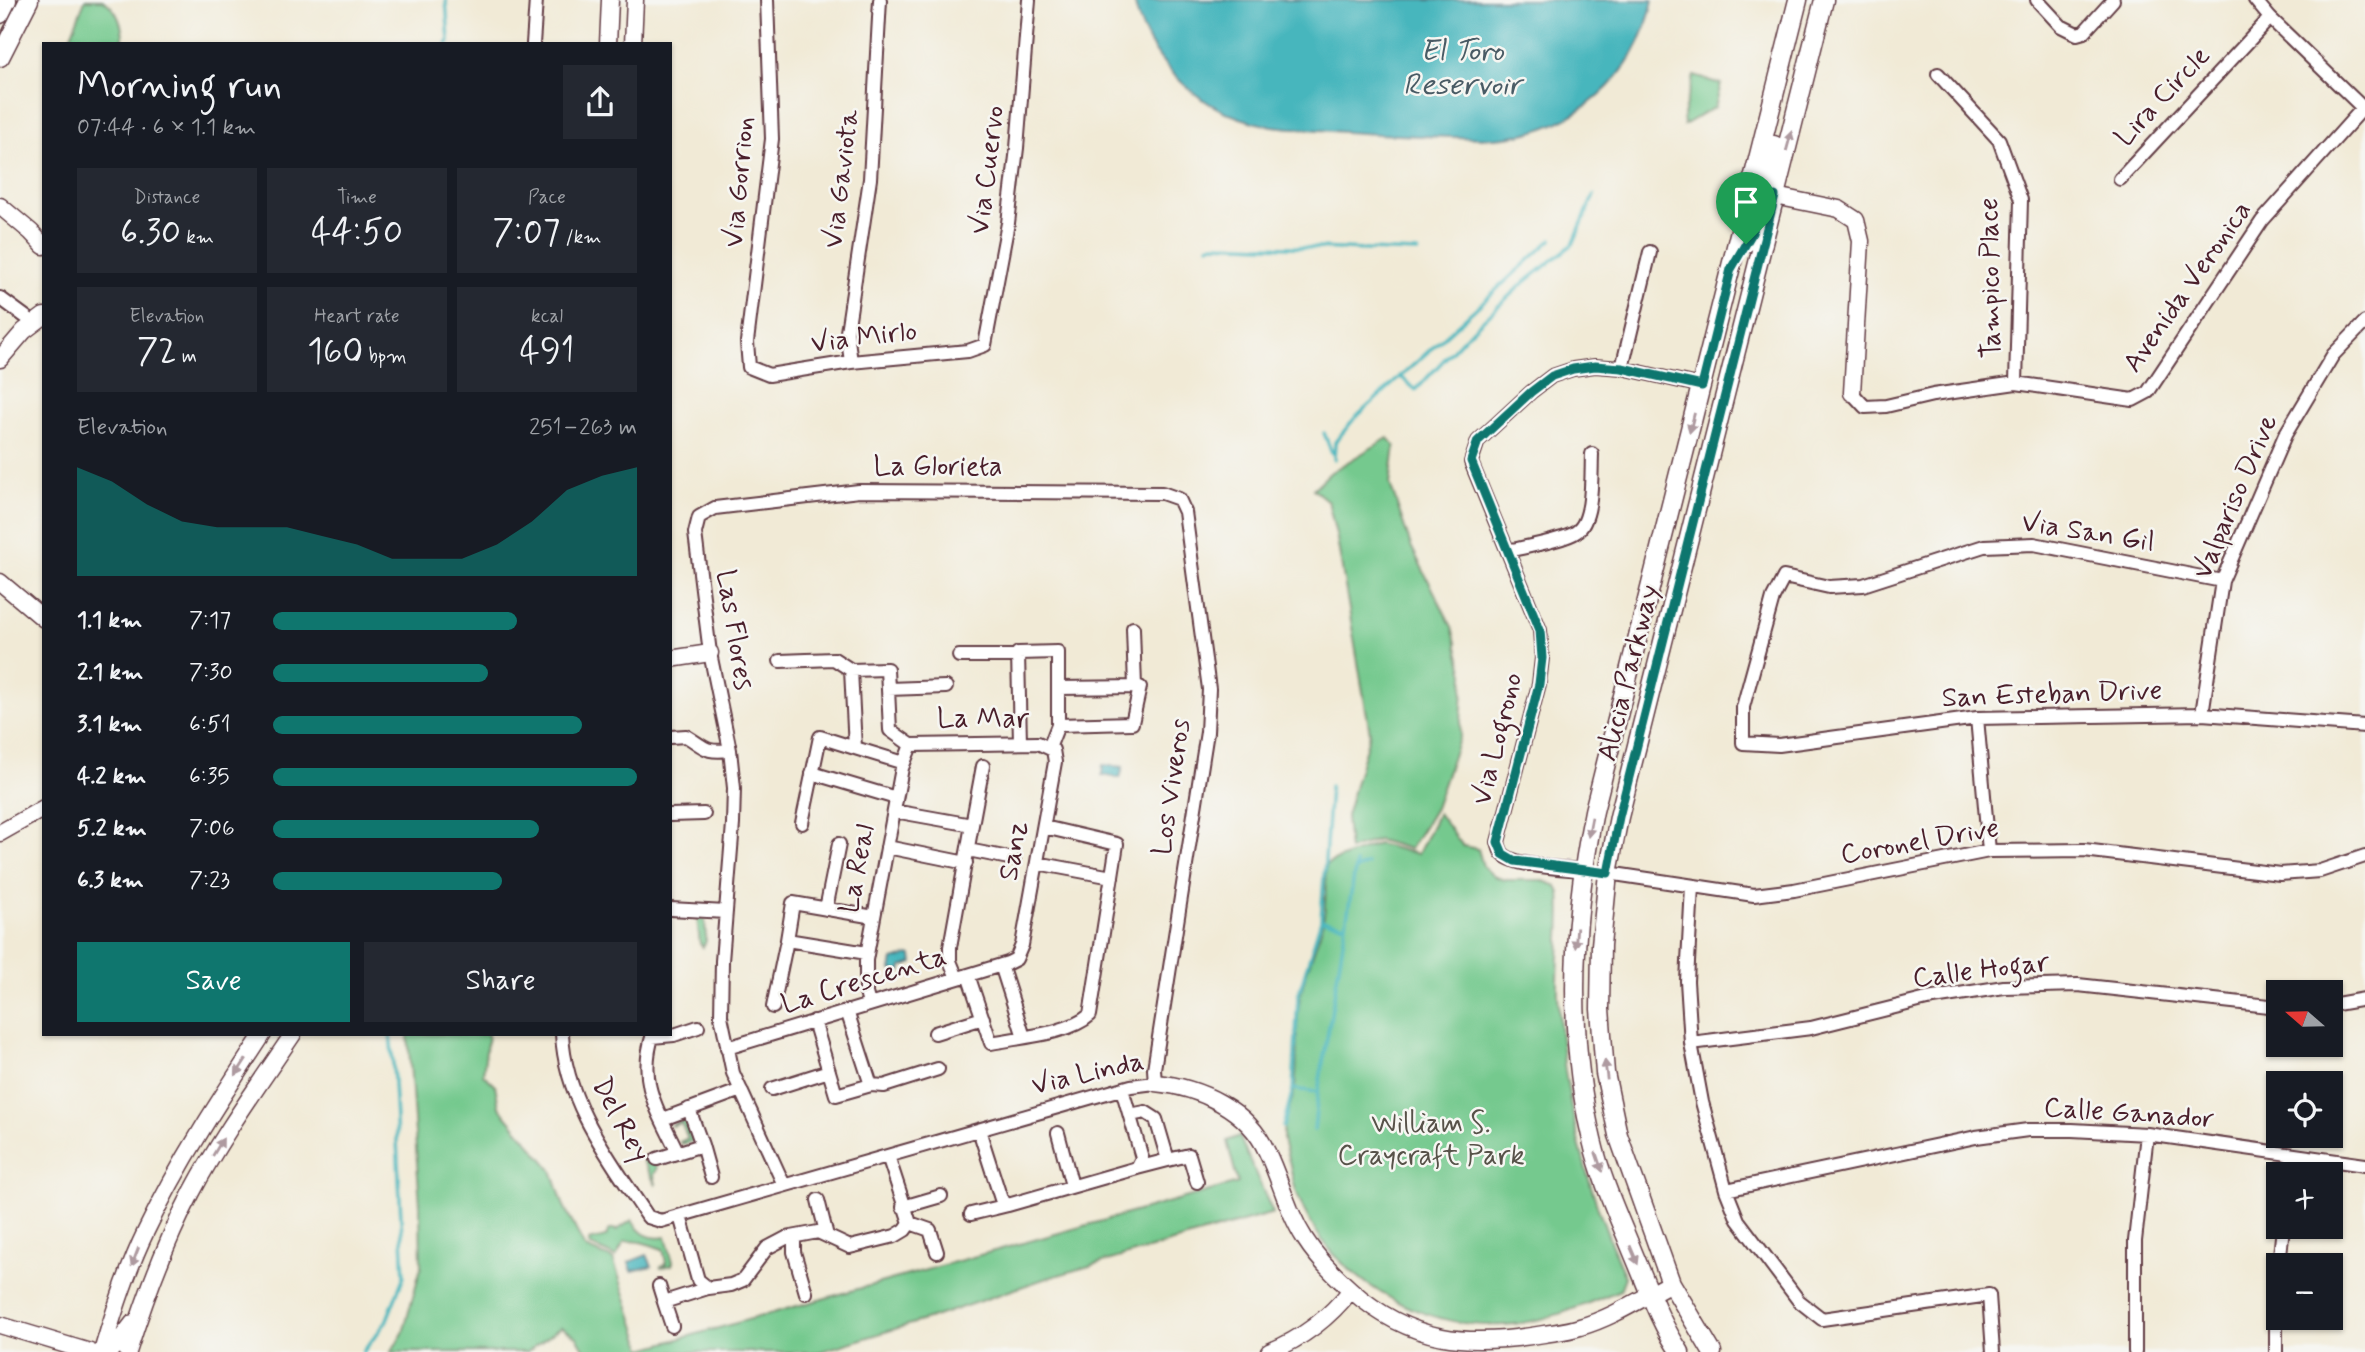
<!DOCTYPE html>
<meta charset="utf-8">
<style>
:root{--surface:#171b24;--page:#242831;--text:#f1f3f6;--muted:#9ea1a6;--accent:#0f766e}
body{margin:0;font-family:Mynerve,sans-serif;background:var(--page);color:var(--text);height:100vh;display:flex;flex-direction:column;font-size:26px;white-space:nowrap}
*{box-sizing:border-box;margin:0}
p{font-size:23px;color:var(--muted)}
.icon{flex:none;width:38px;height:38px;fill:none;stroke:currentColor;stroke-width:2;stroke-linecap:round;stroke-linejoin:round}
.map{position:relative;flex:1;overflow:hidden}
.sheet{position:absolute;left:42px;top:42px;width:630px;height:994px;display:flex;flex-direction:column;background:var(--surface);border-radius:0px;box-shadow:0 2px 5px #0004}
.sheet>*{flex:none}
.needle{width:46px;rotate:290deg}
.buttons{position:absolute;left:2266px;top:980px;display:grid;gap:14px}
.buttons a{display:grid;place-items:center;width:77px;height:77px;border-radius:0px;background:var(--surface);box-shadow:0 2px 5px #0004;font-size:35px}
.pin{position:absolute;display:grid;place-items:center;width:60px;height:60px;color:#fff;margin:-72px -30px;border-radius:50% 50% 50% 0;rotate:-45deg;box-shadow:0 0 7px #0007}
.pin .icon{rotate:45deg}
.round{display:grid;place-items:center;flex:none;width:74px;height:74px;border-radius:0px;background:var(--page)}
.summary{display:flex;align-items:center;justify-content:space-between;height:119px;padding:0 35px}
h1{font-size:38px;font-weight:600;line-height:52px}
.stats{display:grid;grid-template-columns:repeat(3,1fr);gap:10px;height:119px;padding:7px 35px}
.stats div{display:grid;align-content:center;border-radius:0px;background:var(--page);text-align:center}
.stats b{font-size:35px;font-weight:600}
.stats small{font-size:19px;font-weight:400}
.stats p{font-size:19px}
.chart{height:196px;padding:14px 35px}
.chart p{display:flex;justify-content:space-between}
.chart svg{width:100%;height:126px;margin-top:7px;fill:var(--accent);opacity:.7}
.primary-button{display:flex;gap:14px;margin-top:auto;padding:14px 35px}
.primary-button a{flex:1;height:80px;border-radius:0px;background:var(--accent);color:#fff;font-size:28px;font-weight:600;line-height:80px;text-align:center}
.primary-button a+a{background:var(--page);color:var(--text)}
ul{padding:0 35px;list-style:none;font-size:23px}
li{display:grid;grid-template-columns:112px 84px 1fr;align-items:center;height:52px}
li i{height:18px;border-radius:9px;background:var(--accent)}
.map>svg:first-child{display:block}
</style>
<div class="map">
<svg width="2365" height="1352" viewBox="0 0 2365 1352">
<rect width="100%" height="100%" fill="#f6f6f2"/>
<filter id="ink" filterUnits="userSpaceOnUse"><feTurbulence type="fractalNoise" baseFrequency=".0143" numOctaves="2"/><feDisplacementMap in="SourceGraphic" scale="14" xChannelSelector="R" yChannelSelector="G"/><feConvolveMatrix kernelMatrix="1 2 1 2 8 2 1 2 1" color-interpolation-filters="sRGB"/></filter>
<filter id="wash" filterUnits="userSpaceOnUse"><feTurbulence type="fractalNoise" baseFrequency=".00686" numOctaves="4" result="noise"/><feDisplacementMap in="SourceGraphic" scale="28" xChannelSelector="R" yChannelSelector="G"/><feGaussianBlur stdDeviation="1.57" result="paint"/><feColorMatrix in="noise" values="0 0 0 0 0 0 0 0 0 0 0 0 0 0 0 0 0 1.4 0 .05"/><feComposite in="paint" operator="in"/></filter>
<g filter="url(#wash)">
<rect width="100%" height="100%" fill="#f1ead6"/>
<path fill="#74c98e" stroke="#5f745c" stroke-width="2" d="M 85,0 C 90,0 97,0 102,0 C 118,7 124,29 123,44 L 70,44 L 69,41 Z
M 1694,76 L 1721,84 L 1715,107 L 1684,125 L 1683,115 Z
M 1388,438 L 1395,446 L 1390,484 L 1411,546 L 1452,627 L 1464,674 L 1460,736 L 1435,808 L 1410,849 L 1378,840 L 1349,850 L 1346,816 L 1370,733 L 1337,539 L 1328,501 L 1313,489 L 1331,472 Z
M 1438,813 L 1463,846 L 1478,849 L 1483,866 L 1493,876 L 1505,880 L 1541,880 L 1557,886 L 1560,893 C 1563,925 1557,962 1558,995 C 1562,1093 1585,1187 1625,1277 L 1620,1290 C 1582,1306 1546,1322 1505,1325 C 1420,1330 1328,1277 1298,1196 C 1294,1186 1292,1175 1290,1165 C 1288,1156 1284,1147 1283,1139 C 1282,1120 1292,1105 1295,1088 C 1299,1057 1294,1023 1301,993 C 1306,969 1317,946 1323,922 C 1327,903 1325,882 1326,864 L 1378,844 L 1418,854 Z
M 697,918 L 705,919 L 706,941 L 703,947 L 700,944 Z
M 408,1034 L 488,1034 L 483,1074 L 495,1085 L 499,1107 L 552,1170 L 563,1204 L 585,1248 L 613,1259 L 643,1349 L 1238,1183 L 1227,1141 L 1239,1136 L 1273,1213 L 1041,1280 L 931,1318 L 819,1352 L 586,1352 L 577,1337 L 561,1327 L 527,1352 L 391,1352 L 403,1333 L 421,1267 L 420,1205 Z
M 686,1118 L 693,1141 L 682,1144 L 680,1142 L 688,1138 L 681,1123 L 672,1126 L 671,1125 Z
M 652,1154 L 657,1169 L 654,1175 L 656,1185 L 643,1161 L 647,1156 Z
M 632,1220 C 640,1234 650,1240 666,1237 L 673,1262 L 672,1265 L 660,1268 L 666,1263 L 663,1249 C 650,1245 637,1239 624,1242 L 616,1257 L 589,1245 L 589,1241 L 606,1237 L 608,1231 L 614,1229 L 616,1231 Z"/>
<path fill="#47b6bd" stroke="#486a74" stroke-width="2" d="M 1134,0 L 1653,0 C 1637,79 1574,133 1494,138 C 1436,137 1377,135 1319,130 C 1296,128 1272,128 1250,121 C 1195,106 1145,57 1134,0 Z
M 1103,765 L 1123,767 L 1120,778 L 1102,775 Z
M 909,955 L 912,956 L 913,963 L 902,967 L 901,972 L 891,970 L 893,960 Z
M 647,1255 L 652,1266 L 632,1271 L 629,1262 Z"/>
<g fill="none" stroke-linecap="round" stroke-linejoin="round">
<path stroke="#47b6bd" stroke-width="3.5" d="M 446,0 L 449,41 L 447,44
M 1208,246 L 1214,244 L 1418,252
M 1400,376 L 1416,390 L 1466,336 L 1520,286 L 1573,244 L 1594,195
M 1324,433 L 1332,453
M 1334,459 L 1335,442 L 1354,419 L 1552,239
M 1330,786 L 1321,920 L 1346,925
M 1355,870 L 1367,864
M 1318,1092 L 1293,1089 L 1298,996 L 1321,920
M 1283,1127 L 1293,1089
M 1314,1130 L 1318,1092 L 1356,864
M 363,1352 L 386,1322 L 404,1276 L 393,1063 L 390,1034"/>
</g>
</g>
<g filter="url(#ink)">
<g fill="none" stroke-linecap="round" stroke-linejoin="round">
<g stroke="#633d45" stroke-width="16">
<path id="street" d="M 767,0 L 772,139 L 747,342 L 749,367 L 769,375 L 851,362 L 968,351 L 985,345 L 1008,223 L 1017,148 L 1029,0
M 2037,0 L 2061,26 L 2077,34 L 2084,32 L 2113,0
M 2255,0 L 2270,18 L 2365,110
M 533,44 L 536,0
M 1938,74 L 1999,140 L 2021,200 L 2016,383
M 2120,179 L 2270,18
M 0,298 L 34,323
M 851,362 L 847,332 L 870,179 L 880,0
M 1622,368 L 1650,252
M 1852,393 L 1865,407 L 1886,406 L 1933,395 L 2016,383 L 2133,400 L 2148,392 L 2262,221 L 2363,108
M 1508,551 C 1524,547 1565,540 1576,532 C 1594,521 1591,474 1592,454
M 2222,581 L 2034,544 L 1984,546 L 1863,585 L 1829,587 L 1784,577 L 1773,598 L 1743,707 L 1743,743 L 1779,745 L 1977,718 L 2202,714 L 2365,726
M 1133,628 L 1135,687
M 959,656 L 1018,656
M 780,661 L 834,659 L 851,670 L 887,669 L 890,730 L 911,745
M 851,670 L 855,748 L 904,763
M 888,689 L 946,687
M 2202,714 L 2222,581 L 2285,435 L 2333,355 L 2365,322
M 1977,718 L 1989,851
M 1058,725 L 1132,723 L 1140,687 L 1058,688
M 670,737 L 686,736 C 706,748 705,753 730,750
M 1020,743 L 1018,653 L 1058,652 L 1058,725 L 1049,748
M 812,773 L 896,798
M 894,811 L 972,825 L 983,766
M 670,815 L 704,814
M 802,823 L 820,737 L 855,748
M 887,847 L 966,863
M 968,850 L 1014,859
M 1037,863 L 1112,877
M 1582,870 C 1564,868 1513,867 1502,853 C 1500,850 1499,846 1498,842 L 1539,684 L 1542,658 L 1540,630 L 1471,462 L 1478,441 L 1531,392 L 1552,376 L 1573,369 L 1595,366 L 1622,368 L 1702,386
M 1608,873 L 1754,895 L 1794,890 L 1989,851 L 2084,850 L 2280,874 L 2320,871 L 2365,856
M 1692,886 L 1687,981 L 1691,1043 L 1702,1102 L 1726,1190 L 1738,1220 L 1799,1301 L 1822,1319 L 1989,1295 L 1993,1352
M 670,909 L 726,912
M 826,909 L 839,844
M 867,953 L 787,940 L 793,903 L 874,917
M 1001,965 L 1024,1037
M 968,975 L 991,1043 C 1021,1037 1069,1034 1090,1015 L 1117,844 L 1044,827
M 957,978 L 950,961 L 950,947 L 972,825
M 869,1004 L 866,993 L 866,960 L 902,768 L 911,745
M 2331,1005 L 2365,999
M 773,1007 L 787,940
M 814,1021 L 836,1095 L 871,1085 L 847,1011
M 935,1033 L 983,1018
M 562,1034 C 565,1103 611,1161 648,1217 L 661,1221 L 1131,1086 L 1155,1083 L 1154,1069 L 1207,732 L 1209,689 L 1185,512 L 1179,499 L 1162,493 L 859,491 L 715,508 L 699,517 L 695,533 L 710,653 L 730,750 L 734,788 L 733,824 L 722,961 L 721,1016 L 733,1073 L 784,1185
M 653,1034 C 637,1083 658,1110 678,1153
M 652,1037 L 674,1035 L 698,1027
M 1691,1043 L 1811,1028 L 1927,999 L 2004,987 L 2078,985 L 2278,1007
M 727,1048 L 1008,963 L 1016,959 L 1022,945 L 1055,762 L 1053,750 L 1038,743 L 911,745
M 871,1085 L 884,1086 L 938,1069
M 772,1089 L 829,1071
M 689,1109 L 702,1145
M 1130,1115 L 1145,1112 L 1156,1119 L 1168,1160 L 1137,1168
M 663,1119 L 741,1090
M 979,1130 L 1001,1199 L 1008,1205 L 1137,1168 L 1142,1158 L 1122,1089
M 1058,1133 L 1072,1186
M 657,1159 L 702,1145 L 711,1177
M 1168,1160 L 1189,1155 L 1197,1182
M 2289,1174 L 2291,1155
M 1726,1190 L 1976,1137 L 2028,1130 L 2072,1130 L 2147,1134 L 2365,1165
M 818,1200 L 827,1236
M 903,1207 L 941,1196
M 971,1214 L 1008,1205
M 680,1216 L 698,1280 L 708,1288 L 731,1285 L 743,1280 L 767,1248 L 786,1238 L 818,1232 L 850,1247 L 895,1236 L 905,1230 L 910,1223 L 888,1156
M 910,1223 L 930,1230 L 937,1252
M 794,1237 L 794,1252 L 806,1293
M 2279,1265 L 2283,1227
M 659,1286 L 664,1302
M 672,1326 L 664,1302 L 708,1288
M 2135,1352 L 2135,1241 L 2147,1134
M 2276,1352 L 2276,1292 L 2278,1267"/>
</g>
<g stroke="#633d45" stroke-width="19">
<path id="secondary" d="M 608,44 L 610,0
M 633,44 L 635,0
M 1775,196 L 1839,209 L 1856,220 L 1861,241 L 1852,393
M 0,206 L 31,232 L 44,246
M 0,359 L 24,331 L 44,316
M 0,582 L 44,619
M 670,659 L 710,653
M 0,833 L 44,808
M 1155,1083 C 1199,1087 1248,1109 1267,1152 C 1281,1181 1287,1211 1305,1239 C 1317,1258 1334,1275 1351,1290 C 1411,1343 1468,1347 1544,1334 C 1556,1332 1569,1331 1580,1327 C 1612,1318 1642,1298 1671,1283
M 0,1325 L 90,1352
M 102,1352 C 114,1311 127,1270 146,1231 C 179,1162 221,1098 263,1034
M 107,1352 L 114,1348 L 133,1323
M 128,1352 C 145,1298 165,1243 192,1192 C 221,1137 258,1086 293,1034
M 1269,1352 C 1301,1339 1330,1317 1351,1290"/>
</g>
<g stroke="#633d45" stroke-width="21">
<path id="primary" d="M 0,14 L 7,0
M 0,57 L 29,0
M 1747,242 L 1759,210 L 1775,196 L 1768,174 L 1774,145
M 1680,1352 C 1660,1323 1648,1288 1634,1255 C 1619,1218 1601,1179 1592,1140 C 1566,1031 1572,920 1594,811 L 1798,0
M 1712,1352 L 1671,1283 L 1618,1135 L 1605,1073 L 1600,1009 L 1601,945 L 1608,873 L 1619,817 L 1824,0"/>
</g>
<use href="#street" stroke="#fff" stroke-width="12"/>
<use href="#secondary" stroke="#fff" stroke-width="16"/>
<use href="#primary" stroke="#fff" stroke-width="18"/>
</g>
<defs><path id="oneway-solid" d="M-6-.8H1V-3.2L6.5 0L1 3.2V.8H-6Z" transform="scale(1.75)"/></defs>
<g fill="#ae9aa0">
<use href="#oneway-solid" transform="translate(1789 141) rotate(-75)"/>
<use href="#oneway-solid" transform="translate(1692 423) rotate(104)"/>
<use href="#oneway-solid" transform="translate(1590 827) rotate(101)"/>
<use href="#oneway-solid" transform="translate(1576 938) rotate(94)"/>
<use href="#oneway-solid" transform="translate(241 1067) rotate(123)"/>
<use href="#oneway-solid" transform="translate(1606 1070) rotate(-97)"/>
<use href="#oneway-solid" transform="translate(218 1147) rotate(-59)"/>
<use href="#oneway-solid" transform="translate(1599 1162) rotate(71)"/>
<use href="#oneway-solid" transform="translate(1634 1255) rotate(67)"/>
<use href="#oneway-solid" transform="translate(135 1257) rotate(111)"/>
</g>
</g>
<g fill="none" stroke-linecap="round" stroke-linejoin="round" filter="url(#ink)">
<g stroke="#fff" stroke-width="14">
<path id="route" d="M 1775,196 L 1619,817 L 1608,873 L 1515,861 L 1503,854 L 1498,842 L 1539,684 L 1542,658 L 1540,630 L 1471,461 L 1478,441 L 1531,392 L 1552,376 L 1573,369 L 1595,366 L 1622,368 L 1702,386 L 1731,269 L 1752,233 L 1759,210 Z"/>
</g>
<use href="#route" stroke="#0f766e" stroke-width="9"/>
</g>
<g text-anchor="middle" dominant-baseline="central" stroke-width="5" stroke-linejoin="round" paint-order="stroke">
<g font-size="28" fill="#4a1f2b" stroke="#f6f6f2">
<text transform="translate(2163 97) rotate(-47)">Lira Circle</text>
<text transform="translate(988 170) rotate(-83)">Via Cuervo</text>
<text transform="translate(842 179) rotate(-83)">Via Gaviota</text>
<text transform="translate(740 182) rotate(-85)">Via Gorrion</text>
<text transform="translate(1991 278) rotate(-91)">Tampico Place</text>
<text transform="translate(2188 287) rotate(-55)">Avenida Veronica</text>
<text transform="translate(864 338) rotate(-7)">Via Mirlo</text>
<text x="938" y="467">La Glorieta</text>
<text transform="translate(2236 497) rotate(-67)">Valpariso Drive</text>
<text transform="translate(2088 533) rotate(9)">Via San Gil</text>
<text transform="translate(734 630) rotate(81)">Las Flores</text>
<text transform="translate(1629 673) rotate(-76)">Alicia Parkway</text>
<text transform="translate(2052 695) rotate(-2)">San Esteban Drive</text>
<text x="983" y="719">La Mar</text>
<text transform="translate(1498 739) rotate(-76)">Via Logrono</text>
<text transform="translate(1172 787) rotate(-82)">Los Viveros</text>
<text transform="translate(1920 842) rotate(-10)">Coronel Drive</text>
<text transform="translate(1014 851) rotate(-80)">Sanz</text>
<text transform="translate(858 869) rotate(-79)">La Real</text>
<text transform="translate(1981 971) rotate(-7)">Calle Hogar</text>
<text transform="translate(864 981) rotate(-17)">La Crescenta</text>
<text transform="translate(1088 1074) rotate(-13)">Via Linda</text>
<text transform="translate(2129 1114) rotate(4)">Calle Ganador</text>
<text transform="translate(620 1120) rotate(62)">Del Rey</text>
</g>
<g font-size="28" fill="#575249" stroke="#f6f6f2">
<text x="1431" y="1124">William S.<tspan x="1431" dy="32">Craycraft Park</tspan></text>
</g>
<g font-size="30" font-style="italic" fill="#495b65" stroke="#f6f6f2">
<text x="1462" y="51">El Toro<tspan x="1462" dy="34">Reservoir</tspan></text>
</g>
</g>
</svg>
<div class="buttons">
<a><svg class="needle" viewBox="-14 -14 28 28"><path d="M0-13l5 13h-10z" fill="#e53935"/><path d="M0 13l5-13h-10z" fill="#9ea1a6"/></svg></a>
<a><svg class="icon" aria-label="locate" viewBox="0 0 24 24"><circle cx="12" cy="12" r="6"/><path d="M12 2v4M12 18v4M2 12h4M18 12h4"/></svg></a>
<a>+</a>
<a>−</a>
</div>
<div class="pin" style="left:1746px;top:244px;background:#1e9e55"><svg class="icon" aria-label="arrive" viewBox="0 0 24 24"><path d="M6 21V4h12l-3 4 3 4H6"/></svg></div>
<section class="sheet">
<div class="summary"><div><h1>Morning run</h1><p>07:44 · 6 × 1.1 km</p></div><a class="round"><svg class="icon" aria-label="share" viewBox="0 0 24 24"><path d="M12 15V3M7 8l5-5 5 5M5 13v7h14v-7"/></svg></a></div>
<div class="stats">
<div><p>Distance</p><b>6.30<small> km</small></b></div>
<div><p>Time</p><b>44:50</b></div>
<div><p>Pace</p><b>7:07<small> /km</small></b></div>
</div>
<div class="stats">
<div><p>Elevation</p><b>72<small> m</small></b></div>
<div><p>Heart rate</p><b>160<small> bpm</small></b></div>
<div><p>kcal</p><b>491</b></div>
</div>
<div class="chart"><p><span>Elevation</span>251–263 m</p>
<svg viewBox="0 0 160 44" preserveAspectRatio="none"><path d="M0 44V6L10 11L20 19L30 25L40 27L50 27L60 27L70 30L80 33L90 38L100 38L110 38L120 33L130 25L140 14L150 9L160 6V44z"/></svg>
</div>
<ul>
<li><b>1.1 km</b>7:17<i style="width:67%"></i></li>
<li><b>2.1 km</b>7:30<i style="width:59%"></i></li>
<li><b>3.1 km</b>6:51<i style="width:85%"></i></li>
<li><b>4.2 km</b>6:35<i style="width:100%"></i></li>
<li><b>5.2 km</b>7:06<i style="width:73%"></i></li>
<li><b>6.3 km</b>7:23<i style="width:63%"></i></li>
</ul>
<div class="primary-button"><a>Save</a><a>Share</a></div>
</section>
</div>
